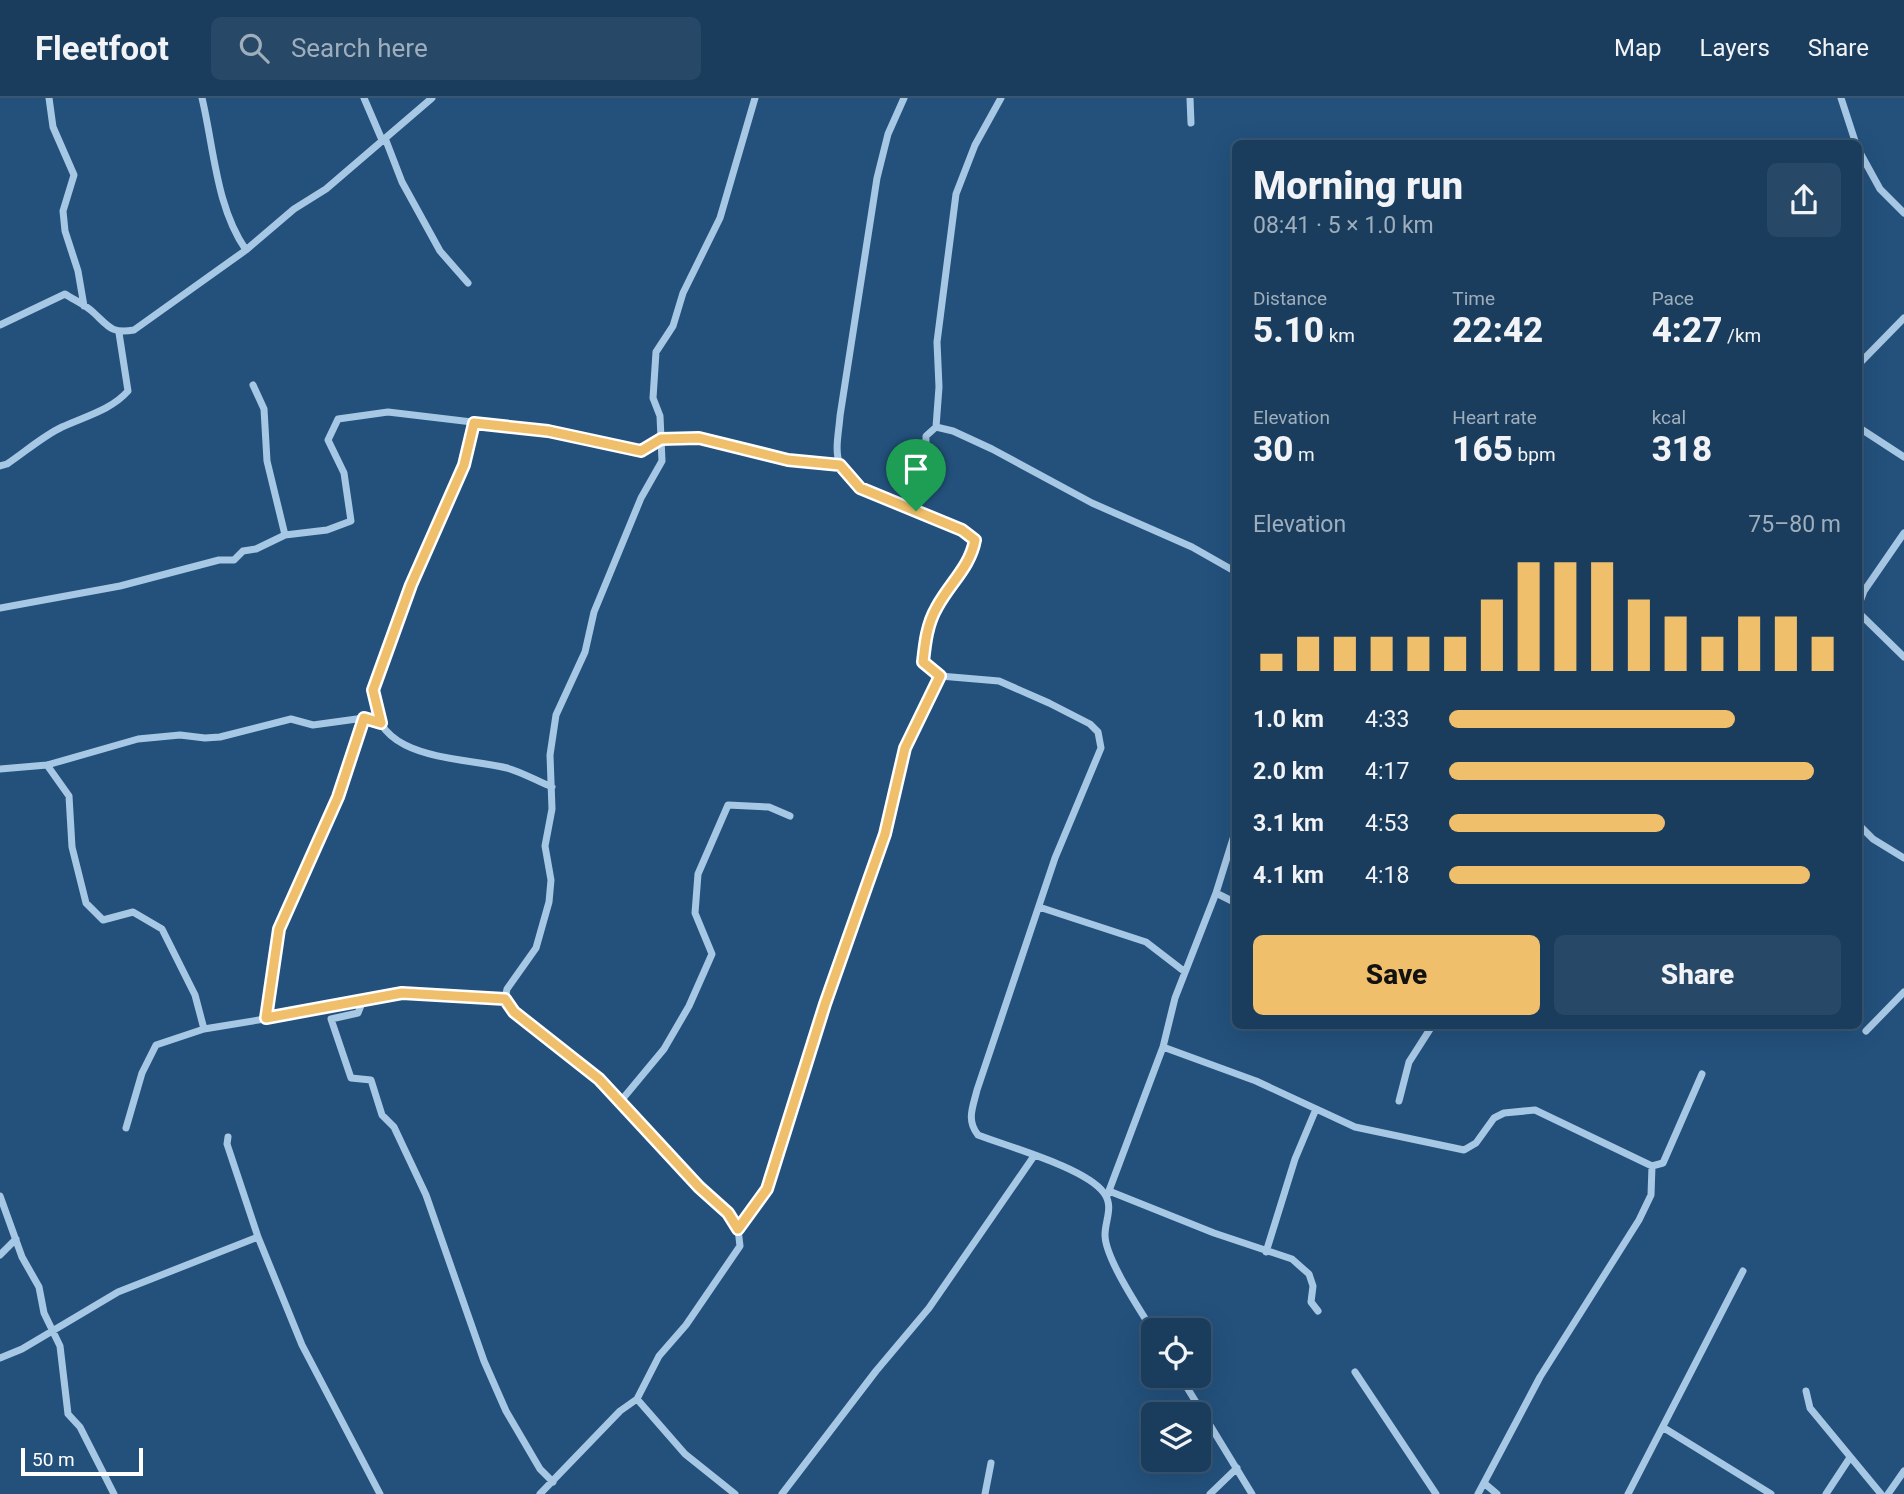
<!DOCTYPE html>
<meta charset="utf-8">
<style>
:root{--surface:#1a3d5d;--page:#274866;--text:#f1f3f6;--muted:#9faebc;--line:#385672;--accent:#f0bf6b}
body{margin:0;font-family:Roboto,sans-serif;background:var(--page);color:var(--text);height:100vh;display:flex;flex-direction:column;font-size:26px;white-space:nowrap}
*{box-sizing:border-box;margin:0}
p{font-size:23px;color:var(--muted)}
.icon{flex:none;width:38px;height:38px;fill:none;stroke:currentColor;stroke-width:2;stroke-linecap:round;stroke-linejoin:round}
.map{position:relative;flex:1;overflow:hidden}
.details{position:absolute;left:1232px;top:42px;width:630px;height:889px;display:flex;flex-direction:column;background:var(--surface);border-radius:10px;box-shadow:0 7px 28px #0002,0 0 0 2px var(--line)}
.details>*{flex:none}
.tools{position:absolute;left:1141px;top:1220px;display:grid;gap:14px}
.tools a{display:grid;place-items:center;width:70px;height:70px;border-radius:10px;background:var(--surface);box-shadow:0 7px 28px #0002,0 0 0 2px var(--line);font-size:35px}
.scale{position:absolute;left:21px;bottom:18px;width:122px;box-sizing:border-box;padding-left:7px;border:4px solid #fff;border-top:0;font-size:19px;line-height:24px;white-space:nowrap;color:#fff;-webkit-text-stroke:5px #23517c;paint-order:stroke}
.pin{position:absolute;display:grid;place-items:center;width:60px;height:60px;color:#fff;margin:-72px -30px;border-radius:50% 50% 50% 0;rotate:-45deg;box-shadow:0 0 7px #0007}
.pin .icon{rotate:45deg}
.round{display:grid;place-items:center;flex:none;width:74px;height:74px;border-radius:10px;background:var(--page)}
.summary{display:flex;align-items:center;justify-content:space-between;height:119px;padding:0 21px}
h1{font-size:38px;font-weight:800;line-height:52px}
.stats{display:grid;grid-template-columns:repeat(3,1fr);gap:10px;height:119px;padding:7px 21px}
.stats div{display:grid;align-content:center}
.stats b{font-size:35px;font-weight:800}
.stats small{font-size:19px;font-weight:400}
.stats p{font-size:19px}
.chart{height:196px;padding:14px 21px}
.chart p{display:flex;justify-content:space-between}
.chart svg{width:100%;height:126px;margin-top:7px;stroke:var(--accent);stroke-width:6}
.action{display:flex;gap:14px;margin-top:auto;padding:14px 21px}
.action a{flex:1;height:80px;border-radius:10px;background:var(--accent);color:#111;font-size:28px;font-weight:800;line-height:80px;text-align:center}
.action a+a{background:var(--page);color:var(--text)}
ul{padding:0 21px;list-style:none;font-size:23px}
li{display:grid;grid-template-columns:112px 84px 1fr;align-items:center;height:52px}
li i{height:18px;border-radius:9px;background:var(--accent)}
header{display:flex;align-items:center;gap:42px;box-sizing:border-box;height:98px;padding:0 35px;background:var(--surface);border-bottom:2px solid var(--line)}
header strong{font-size:33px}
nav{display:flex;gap:38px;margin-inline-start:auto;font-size:24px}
.search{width:490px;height:63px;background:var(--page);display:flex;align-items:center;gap:18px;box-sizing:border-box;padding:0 24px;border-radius:10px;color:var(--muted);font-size:26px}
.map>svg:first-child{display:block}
</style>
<header>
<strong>Fleetfoot</strong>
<div class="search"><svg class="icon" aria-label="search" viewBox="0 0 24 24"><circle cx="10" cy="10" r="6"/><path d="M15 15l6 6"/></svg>Search here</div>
<nav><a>Map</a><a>Layers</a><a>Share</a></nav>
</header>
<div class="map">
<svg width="1904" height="1396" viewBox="0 0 1904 1396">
<rect width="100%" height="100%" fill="#23517c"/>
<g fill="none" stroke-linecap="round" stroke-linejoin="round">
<path stroke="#a7c8e5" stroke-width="7" d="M 49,0 L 53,29 L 74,77 L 63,113 L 65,133 L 78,173 L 84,208
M 202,0 C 214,50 216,109 246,152
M 364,0 L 382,42
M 904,0 L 888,36 L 877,80 L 840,318 C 839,334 834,352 840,367 C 852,397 931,419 962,432 L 975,442 C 970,469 950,485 937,509 C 927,526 925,545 923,564 L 940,578 L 999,583 L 1049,605 L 1090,626 L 1098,634 L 1101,650 L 1055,760 L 977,992 C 973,1009 966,1022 978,1037 C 1009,1049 1086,1070 1104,1095 C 1114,1109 1105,1122 1105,1137 C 1105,1160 1140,1212 1153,1233
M 1190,0 L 1191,25
M 1841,0 L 1856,46
M 385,40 L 402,84 L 440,153 L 468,185
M 1858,51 L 1880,91 L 1904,115
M 0,227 L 65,196 C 74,202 86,207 94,215 C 109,229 112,236 134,232 L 246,152 L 294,111 L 326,91 L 432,0
M 1858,267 L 1904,220
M 253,287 L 264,311 L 267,363 L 285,437
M 473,325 L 464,367 L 382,563 C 379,572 373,584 373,593 C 371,664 460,658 507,670 C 522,674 537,683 552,689
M 936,329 L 953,333 L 992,351 L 1092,405 L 1192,449 L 1236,474
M 1858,329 L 1904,359
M 0,368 L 7,366 C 25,354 43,338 62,329 C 86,318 111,312 128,293 L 119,235
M 916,413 L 925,391 L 926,338 L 936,329 L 939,289 L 937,244 L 956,96 L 975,47 L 1001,0
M 1858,509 L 1864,493 L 1904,435
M 0,510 L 120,488 L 219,462 L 234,462 L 243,453 L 256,451 L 285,437 L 327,432 L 351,423 L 344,375 L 328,342 L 338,321 L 388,314 L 548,333 L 641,353 L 661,341 L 699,340 L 788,362 L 840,367
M 1858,514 L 1904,559
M 47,667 L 69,698 L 72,749 L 86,805 L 103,822 L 133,814 L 162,831 L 195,897 L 204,931
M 0,671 L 47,667 L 138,641 L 180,637 L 205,640 L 220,639 L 291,621 L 313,627 L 364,620 L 381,625
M 1858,726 L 1873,741 L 1904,760
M 1216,795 L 1236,805
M 1039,809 L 1146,844 L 1185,874
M 362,905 L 358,915 L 331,921 L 351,980 L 371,982 L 382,1017 L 394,1029 L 426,1097 L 484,1263 L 506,1313 L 540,1371 L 553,1384
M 266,920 L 279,830 L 338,699 L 364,620
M 1866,933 L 1904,894
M 1163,949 L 1256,983 L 1355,1029 L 1464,1052 L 1476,1045 L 1494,1020 L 1504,1015 L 1535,1012 L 1652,1068
M 1399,1003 L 1409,964 L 1432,928
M 620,1004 L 664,951 L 689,908 L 712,856 L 695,815 L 698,776 L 728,707 L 769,709 L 790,718
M 126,1030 L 142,975 L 156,947 L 204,931 L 362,905 L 402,895 L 505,901
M 228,1039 L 227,1046 L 258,1139 L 302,1247 L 380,1396
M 1109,1093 L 1214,1135 L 1292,1161 L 1309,1176 L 1313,1188 L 1311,1204 L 1318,1213
M 0,1098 L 22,1159 L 39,1189 L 44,1215 L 60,1248 L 68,1316 L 80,1329 L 114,1396
M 1107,1098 L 1163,949 L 1175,900 L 1216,795 L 1236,731
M 738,1131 L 767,1091 L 825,906 L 885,736 L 905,650 L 940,578
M 1266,1154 L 1295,1061 L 1316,1011
M 0,1157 L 16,1141
M 0,1260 L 22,1251 L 118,1194 L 258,1139
M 1355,1274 L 1436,1396
M 1180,1278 L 1252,1396
M 1806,1293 L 1810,1310 L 1881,1396
M 637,1301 L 685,1356 L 735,1396
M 1664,1330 L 1771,1396
M 1484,1385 L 1497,1396
M 540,1396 L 620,1313 L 637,1301 L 659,1258 L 686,1227 L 740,1148 L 738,1131 L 728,1115 L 699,1089 L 599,981 L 514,914 L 505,901 L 507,891 L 536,850 L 549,804 L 551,782 L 545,748 L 552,711 L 550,657 L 556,617 L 585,554 L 594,514 L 641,400 L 662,363 L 660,318 L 653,300 L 656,254 L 673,228 L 683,195 L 720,120 L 755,0
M 782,1396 L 876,1273 L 929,1210 L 1034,1058
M 985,1396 L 991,1365
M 1210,1396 L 1237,1370
M 1478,1396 L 1540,1279 L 1639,1122 L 1651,1097 L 1652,1068 L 1663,1065 L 1702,976
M 1628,1396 L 1743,1173
M 1826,1396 L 1849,1361
M 1888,1396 L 1904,1373"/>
</g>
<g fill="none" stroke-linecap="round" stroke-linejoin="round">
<g stroke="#fff" stroke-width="14">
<path id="route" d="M 474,325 L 548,333 L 641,353 L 661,341 L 699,340 L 788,362 L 840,367 L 860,390 L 962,432 L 975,442 C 970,469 950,485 937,509 C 927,526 925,545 923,564 L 940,578 L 905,650 L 885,736 L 825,906 L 767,1091 L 738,1131 L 728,1115 L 699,1089 L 599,981 L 514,914 L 505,901 L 402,895 L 266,920 L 279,831 L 338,699 L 364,620 L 381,625 L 373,592 L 411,487 L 464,367 Z"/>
</g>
<use href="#route" stroke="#f0bf6b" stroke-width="9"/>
</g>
</svg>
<div class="tools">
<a><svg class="icon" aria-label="locate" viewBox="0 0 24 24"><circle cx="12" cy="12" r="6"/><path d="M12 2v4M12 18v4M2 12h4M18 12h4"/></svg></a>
<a><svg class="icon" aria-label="layers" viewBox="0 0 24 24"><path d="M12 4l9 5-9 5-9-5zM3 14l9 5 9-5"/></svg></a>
</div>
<div class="scale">50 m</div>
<div class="pin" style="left:916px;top:413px;background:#1e9e55"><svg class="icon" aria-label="arrive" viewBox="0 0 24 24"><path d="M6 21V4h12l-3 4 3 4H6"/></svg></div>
<section class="details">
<div class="summary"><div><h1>Morning run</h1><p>08:41 · 5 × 1.0 km</p></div><a class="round"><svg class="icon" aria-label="share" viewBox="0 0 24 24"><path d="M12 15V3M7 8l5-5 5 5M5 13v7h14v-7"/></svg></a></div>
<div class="stats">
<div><p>Distance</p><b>5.10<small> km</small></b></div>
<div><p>Time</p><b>22:42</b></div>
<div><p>Pace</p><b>4:27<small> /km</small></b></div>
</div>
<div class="stats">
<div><p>Elevation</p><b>30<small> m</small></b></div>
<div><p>Heart rate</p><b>165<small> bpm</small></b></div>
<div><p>kcal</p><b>318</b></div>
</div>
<div class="chart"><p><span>Elevation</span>75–80 m</p>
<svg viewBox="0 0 160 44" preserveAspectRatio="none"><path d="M5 44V38M15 44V32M25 44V32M35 44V32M45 44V32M55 44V32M65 44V19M75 44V6M85 44V6M95 44V6M105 44V19M115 44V25M125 44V32M135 44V25M145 44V25M155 44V32"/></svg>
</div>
<ul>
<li><b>1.0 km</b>4:33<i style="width:73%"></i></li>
<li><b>2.0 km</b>4:17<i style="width:93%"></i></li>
<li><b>3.1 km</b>4:53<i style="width:55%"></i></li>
<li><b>4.1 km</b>4:18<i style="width:92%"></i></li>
</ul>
<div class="action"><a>Save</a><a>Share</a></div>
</section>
</div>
